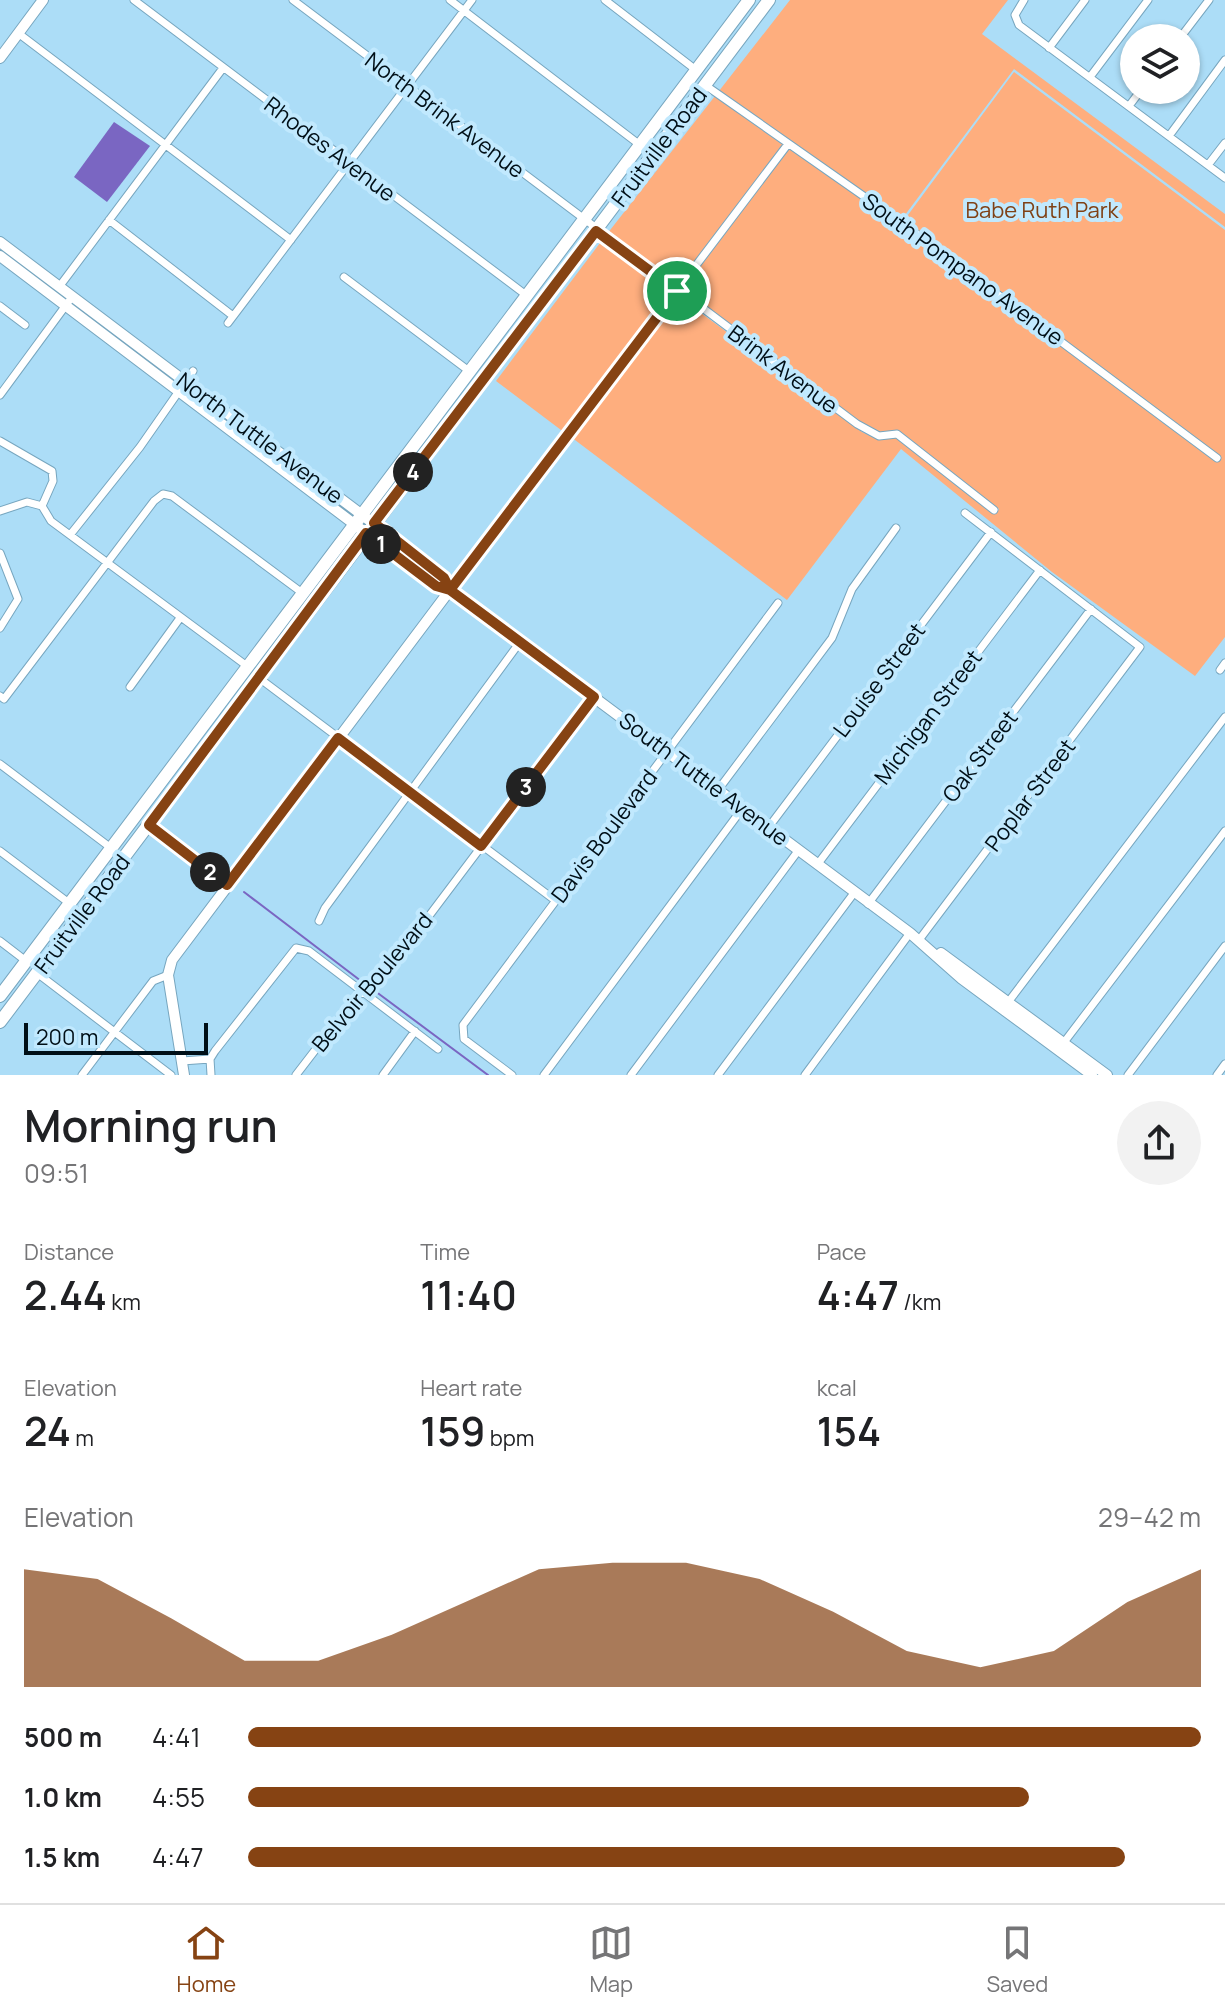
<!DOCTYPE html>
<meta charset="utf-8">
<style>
:root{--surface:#fff;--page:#f2f2f2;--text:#202124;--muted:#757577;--line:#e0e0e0;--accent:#864313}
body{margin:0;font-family:Manrope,sans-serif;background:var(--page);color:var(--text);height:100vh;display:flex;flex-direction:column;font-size:30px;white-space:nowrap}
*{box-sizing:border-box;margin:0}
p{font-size:26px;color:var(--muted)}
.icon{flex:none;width:44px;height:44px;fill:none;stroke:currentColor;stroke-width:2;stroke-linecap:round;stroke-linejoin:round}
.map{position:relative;height:1075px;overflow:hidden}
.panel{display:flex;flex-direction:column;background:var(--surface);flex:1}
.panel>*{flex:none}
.tools{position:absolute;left:1120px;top:24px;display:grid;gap:16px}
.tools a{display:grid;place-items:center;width:80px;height:80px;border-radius:50%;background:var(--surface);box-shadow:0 2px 6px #0004;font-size:40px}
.scale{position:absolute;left:24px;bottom:20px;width:184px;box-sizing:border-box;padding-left:8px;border:4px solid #000f17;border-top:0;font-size:22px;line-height:28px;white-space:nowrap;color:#000f17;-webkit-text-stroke:6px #c1e9fe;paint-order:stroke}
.pin{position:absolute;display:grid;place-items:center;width:68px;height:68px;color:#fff;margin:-34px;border:4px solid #fff;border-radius:50%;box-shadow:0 2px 8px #0007}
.km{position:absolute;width:40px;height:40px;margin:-20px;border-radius:50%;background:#222;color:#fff;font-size:22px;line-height:40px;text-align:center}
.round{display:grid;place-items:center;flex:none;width:84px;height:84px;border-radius:42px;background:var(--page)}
.summary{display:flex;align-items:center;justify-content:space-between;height:136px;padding:0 24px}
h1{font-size:44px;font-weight:600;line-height:60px}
.figures{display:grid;grid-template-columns:repeat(3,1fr);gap:12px;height:136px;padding:8px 24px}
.figures div{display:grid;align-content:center}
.figures b{font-size:40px;font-weight:600}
.figures small{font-size:22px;font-weight:400}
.figures p{font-size:22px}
.chart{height:224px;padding:16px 24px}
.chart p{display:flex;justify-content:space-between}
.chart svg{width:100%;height:144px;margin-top:8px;fill:var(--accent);opacity:.7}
ul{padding:0 24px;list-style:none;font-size:26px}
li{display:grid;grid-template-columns:128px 96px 1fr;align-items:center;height:60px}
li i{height:20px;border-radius:10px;background:var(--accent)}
.tab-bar{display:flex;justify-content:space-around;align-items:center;height:112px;border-top:2px solid var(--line);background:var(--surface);font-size:22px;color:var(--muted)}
.tab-bar a{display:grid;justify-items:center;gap:4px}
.tab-bar .on{color:var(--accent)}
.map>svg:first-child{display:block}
</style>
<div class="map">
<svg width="1225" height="1075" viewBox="0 0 1225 1075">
<rect width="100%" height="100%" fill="#acddf7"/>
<path fill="#feae7e" d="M 790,0 L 1008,0 L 982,34 L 1225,214 L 1225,227 L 1014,69 L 902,219 L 719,91 Z
M 1014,72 L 1225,230 L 1225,637 L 1195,676 L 1052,572 L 901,449 L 787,600 L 571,437 L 678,296 L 862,432 L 879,440 L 896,437 L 996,514 L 999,509 L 898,430 L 883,434 L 865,426 L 682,291 L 789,148 L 900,226 L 1216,462 L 902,223 Z
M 715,96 L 783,145 L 676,287 L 607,234 Z
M 603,239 L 673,292 L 565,433 L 496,381 Z"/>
<path fill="#7a66c2" d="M 114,122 L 150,146 L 107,202 L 74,177 Z"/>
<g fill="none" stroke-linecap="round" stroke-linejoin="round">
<path stroke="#7a66c2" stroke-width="2" d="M 244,892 L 361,981
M 375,991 L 488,1075"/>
<g stroke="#77a6bf" stroke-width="9">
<path id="street" d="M 134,0 L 526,295
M 293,0 L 857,424 L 879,436 L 897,434 L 994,510
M 450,0 L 640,145
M 605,0 L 696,70
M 1024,0 L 1015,15 L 1019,25 L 1225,178
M 18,33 L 291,240
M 1180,38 L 1209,0
M 1049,48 L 1085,0
M 1090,77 L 1148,0
M 705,85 L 902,223 L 1217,458
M 1129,106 L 1141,90
M 1169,136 L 1225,60
M 1208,165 L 1225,143
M 109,220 L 233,316
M 344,277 L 469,371
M 59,287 L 223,68
M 0,306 L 25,325
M 228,323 L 472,0
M 0,395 L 72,297
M 0,441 L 52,471 L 53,481 L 42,506
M 0,511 L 27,502 L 42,506 L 51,521 L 247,666
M 70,535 L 140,447 L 193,371
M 0,553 L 18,599 L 0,628
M 450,590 L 788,144
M 1220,670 L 1225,663
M 259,678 L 556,901
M 130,687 L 180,618
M 0,696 L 4,699 L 154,501 L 163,494 L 172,496 L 301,592
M 0,764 L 111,848
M 718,790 L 832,638 L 852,589 L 896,528
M 149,825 L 227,885
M 768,828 L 991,532
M 0,851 L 69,903
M 817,865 L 1040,570
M 868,904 L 1091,609
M 319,921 L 325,908 L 520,642
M 919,940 L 1140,647 L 965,513
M 0,941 L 26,961
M 37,973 L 171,1075
M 1009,1001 L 1225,717
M 1062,1045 L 1225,831
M 182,1061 L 210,1059
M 82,1075 L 153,981 L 168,975
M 211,1075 L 210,1059 L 215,1051 L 296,948 L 309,951 L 438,1049
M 296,1075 L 356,997 L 386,973 L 594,697
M 383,1075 L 415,1031
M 512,1075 L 464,1039 L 463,1025 L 778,603
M 544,1075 L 742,809
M 631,1075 L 798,851
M 718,1075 L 854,893
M 805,1075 L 910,933
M 1128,1075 L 1225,946
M 1217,1075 L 1225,1064"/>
</g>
<g stroke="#77a6bf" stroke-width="12">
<path id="secondary" d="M 0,58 L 43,0
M 0,242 L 390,536 L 444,578 L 450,590 L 910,933 L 962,979 L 1092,1075
M 0,256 L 436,586 L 450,590
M 941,953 L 1107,1075
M 184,1075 L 168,975 L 172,960 L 450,590"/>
</g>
<g stroke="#77a6bf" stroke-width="14">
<path id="primary" d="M 0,996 L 749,0
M 0,1022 L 769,0"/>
</g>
<use href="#street" stroke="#fff" stroke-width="7"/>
<use href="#secondary" stroke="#fff" stroke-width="10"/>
<use href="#primary" stroke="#fff" stroke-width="12"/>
</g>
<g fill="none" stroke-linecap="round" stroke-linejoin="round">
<g stroke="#fff" stroke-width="16">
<path id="route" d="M 677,291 L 450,590 L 436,586 L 366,533 L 149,825 L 227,885 L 338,738 L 481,846 L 594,697 L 450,590 L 444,578 L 374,523 L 596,231 L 677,291"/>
</g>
<use href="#route" stroke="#864313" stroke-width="10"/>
</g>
<g text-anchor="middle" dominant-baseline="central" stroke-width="8" stroke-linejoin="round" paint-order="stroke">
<g font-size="22" fill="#000f17" stroke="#c1e9fe">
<text transform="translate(445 115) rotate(37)">North Brink Avenue</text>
<text transform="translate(659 147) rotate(-53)">Fruitville Road</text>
<text transform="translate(330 149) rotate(37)">Rhodes Avenue</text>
<text transform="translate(963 269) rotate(36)">South Pompano Avenue</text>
<text transform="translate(783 369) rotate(37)">Brink Avenue</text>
<text transform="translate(260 438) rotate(37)">North Tuttle Avenue</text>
<text transform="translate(879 680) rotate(-53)">Louise Street</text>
<text transform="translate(928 717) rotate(-53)">Michigan Street</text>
<text transform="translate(980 756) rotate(-53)">Oak Street</text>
<text transform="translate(704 779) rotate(37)">South Tuttle Avenue</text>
<text transform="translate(1030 795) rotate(-53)">Poplar Street</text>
<text transform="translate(604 836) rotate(-53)">Davis Boulevard</text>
<text transform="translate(82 914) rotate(-53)">Fruitville Road</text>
<text transform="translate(372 982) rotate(-50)">Belvoir Boulevard</text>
</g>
<g font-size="22" fill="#7f4116" stroke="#c1e9fe">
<text x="1042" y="210">Babe Ruth Park</text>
</g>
</g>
</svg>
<div class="tools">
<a><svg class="icon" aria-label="layers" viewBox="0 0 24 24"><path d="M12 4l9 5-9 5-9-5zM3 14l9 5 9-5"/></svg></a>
</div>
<div class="scale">200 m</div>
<div class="pin" style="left:677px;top:291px;background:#1e9e55"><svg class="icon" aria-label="arrive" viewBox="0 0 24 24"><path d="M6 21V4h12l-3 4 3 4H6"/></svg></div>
<b class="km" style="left:381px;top:544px">1</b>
<b class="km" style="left:210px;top:872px">2</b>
<b class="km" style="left:526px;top:787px">3</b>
<b class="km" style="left:413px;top:472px">4</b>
</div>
<section class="panel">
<div class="summary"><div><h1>Morning run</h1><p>09:51</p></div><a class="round"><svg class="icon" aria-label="share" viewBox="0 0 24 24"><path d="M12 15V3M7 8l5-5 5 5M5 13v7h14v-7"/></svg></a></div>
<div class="figures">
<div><p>Distance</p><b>2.44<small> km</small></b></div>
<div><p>Time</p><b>11:40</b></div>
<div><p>Pace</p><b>4:47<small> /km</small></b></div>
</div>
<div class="figures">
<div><p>Elevation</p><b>24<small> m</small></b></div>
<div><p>Heart rate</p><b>159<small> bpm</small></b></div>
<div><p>kcal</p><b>154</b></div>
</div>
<div class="chart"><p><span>Elevation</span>29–42 m</p>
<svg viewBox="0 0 160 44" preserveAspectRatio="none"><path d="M0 44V8L10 11L20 23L30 36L40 36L50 28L60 18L70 8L80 6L90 6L100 11L110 21L120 33L130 38L140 33L150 18L160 8V44z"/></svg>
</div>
<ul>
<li><b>500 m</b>4:41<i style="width:100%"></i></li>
<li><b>1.0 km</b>4:55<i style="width:82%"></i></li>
<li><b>1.5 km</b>4:47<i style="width:92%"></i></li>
</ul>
</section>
<nav class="tab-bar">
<a class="on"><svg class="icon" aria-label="home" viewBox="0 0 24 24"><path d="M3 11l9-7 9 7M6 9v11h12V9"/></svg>Home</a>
<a><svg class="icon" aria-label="map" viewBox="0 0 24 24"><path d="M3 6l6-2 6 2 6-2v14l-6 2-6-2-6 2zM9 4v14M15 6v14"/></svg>Map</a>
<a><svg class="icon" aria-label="saved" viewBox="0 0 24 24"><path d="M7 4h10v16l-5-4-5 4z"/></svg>Saved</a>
</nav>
